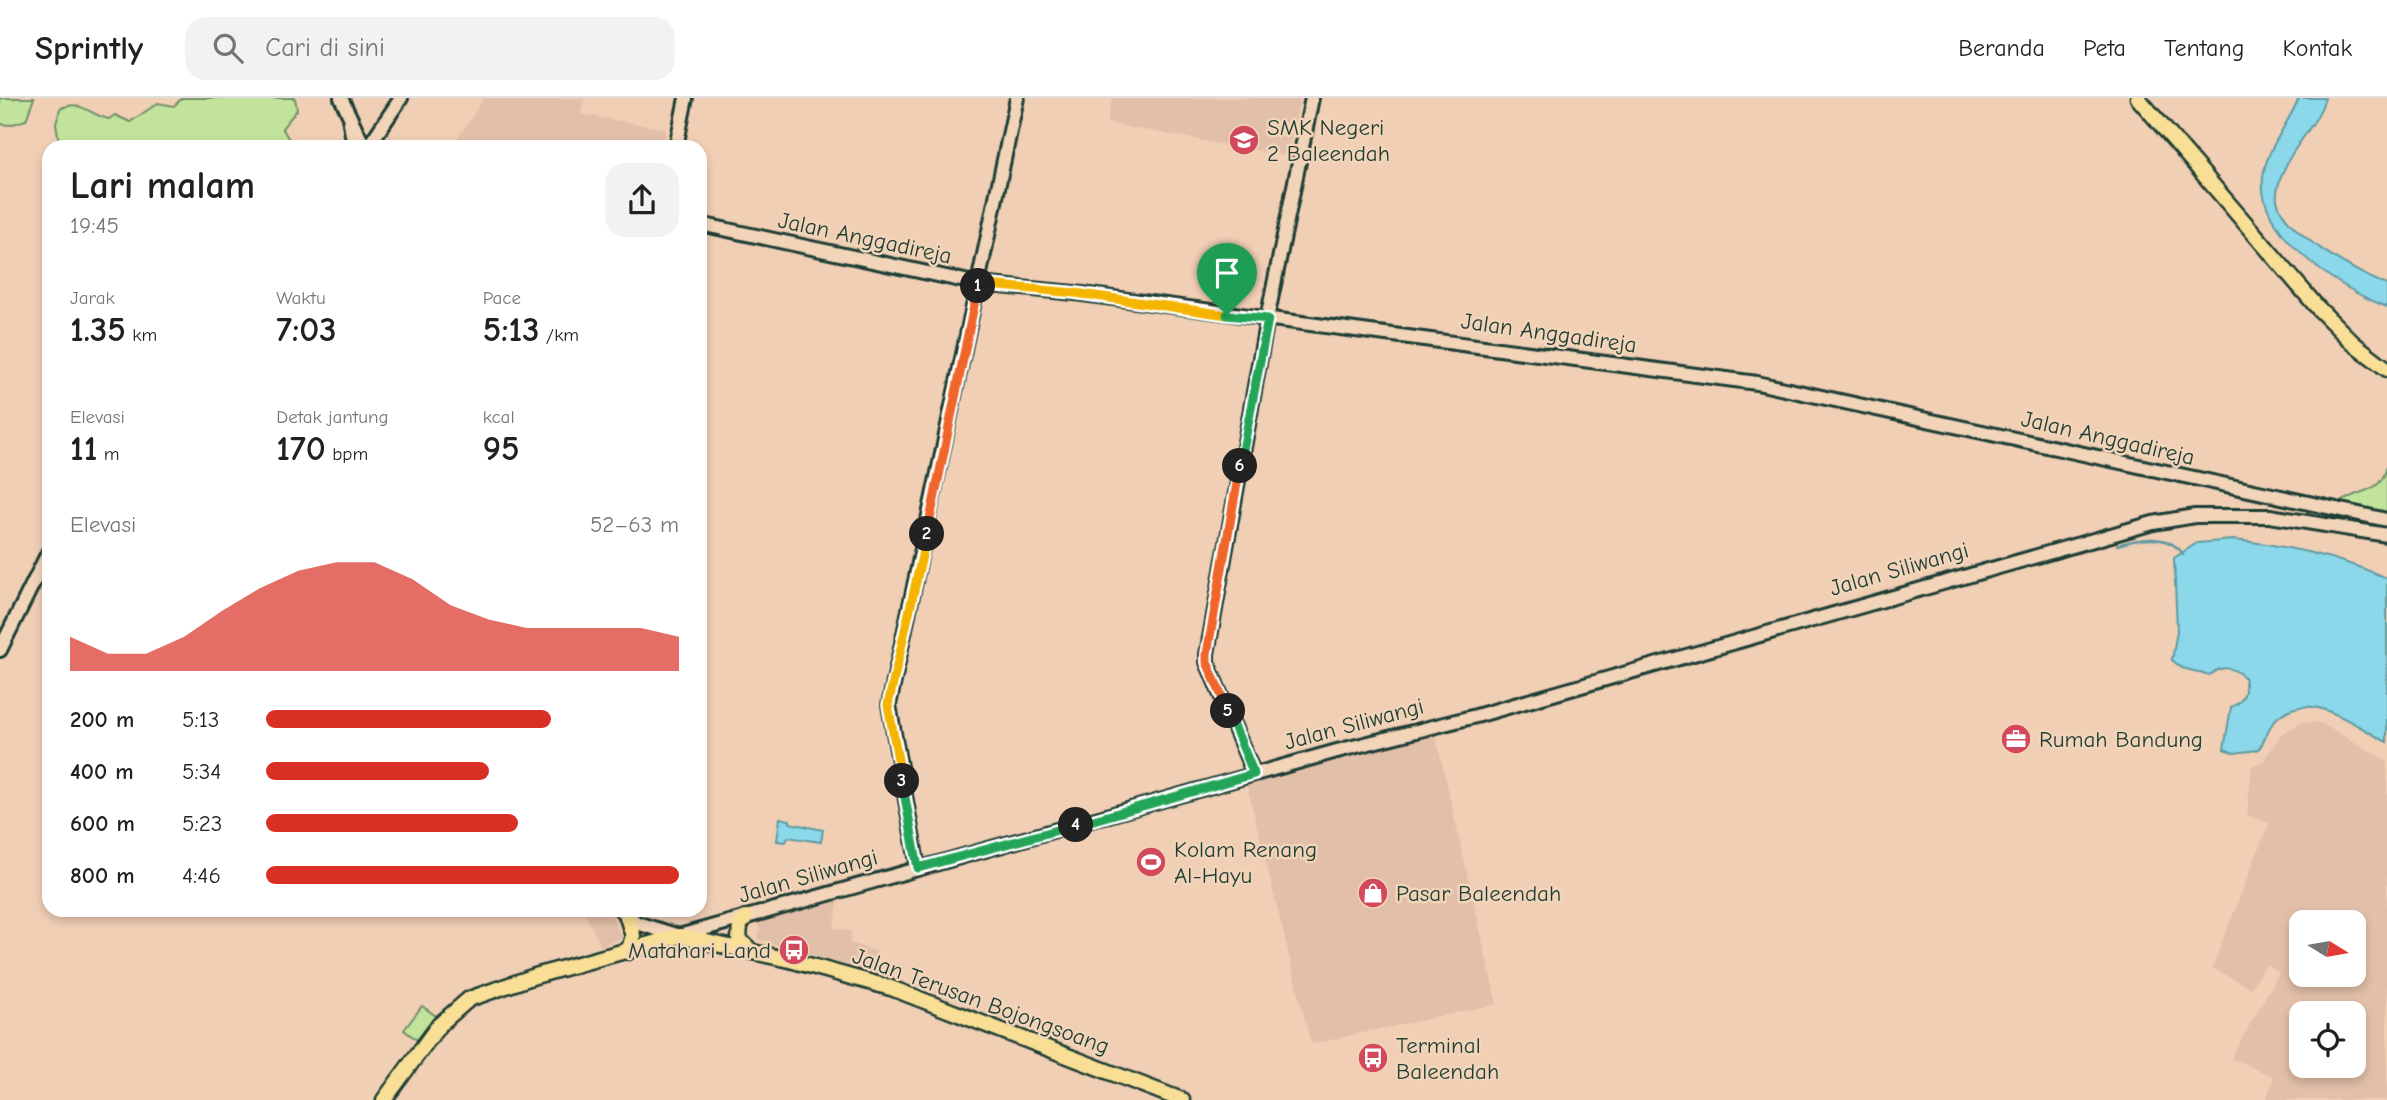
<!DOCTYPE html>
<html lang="id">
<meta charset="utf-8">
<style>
:root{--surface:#fff;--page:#f2f2f2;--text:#202124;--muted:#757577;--line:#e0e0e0;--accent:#d93025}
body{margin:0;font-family:"Comic Neue",sans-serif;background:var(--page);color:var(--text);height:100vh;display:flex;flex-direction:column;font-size:26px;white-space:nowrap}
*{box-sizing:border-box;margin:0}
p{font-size:23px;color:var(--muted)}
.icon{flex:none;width:38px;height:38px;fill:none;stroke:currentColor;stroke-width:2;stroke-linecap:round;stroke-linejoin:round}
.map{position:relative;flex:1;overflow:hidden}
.drawer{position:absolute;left:42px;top:42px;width:665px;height:777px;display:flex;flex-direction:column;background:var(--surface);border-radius:21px;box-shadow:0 4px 10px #0003}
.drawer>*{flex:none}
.needle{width:46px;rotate:101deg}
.tools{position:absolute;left:2289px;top:812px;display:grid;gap:14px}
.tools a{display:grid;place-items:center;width:77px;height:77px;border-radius:14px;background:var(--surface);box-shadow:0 4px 10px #0003;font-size:35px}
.pin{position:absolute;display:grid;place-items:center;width:60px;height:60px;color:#fff;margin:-72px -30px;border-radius:50% 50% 50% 0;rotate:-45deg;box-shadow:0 0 7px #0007}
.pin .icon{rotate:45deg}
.km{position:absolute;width:35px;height:35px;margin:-18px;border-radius:50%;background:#222;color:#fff;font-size:19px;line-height:35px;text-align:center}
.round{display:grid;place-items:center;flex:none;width:74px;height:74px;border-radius:21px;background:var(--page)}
.head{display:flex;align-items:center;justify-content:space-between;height:119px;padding:0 28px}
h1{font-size:38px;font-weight:800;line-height:52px}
.stats{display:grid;grid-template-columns:repeat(3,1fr);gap:10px;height:119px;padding:7px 28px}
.stats div{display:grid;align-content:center}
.stats b{font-size:35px;font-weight:800}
.stats small{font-size:19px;font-weight:400}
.stats p{font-size:19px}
.chart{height:196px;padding:14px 28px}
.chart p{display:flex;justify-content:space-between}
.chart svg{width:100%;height:126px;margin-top:7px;fill:var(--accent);opacity:.7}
ul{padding:0 28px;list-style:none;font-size:23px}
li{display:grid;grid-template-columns:112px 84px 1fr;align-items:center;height:52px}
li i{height:18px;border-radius:9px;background:var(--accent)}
header{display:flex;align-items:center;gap:42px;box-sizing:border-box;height:98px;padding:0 35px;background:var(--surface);border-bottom:2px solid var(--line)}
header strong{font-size:33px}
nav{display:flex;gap:38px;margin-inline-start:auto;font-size:24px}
.search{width:490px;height:63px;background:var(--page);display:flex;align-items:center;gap:18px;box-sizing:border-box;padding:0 24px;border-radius:21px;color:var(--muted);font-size:26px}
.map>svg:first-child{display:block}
</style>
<header>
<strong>Sprintly</strong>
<div class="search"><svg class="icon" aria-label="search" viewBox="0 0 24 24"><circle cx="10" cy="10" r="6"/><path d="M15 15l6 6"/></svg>Cari di sini</div>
<nav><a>Beranda</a><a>Peta</a><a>Tentang</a><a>Kontak</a></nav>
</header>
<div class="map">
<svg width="2387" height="1002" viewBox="0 0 2387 1002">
<rect width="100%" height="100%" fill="#f1cfb5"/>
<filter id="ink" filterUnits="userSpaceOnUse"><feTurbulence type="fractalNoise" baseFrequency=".0143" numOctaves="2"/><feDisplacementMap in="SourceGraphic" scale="14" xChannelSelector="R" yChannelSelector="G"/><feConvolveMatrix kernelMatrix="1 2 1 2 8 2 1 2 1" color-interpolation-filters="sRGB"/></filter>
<g filter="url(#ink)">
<path fill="#e2bfa8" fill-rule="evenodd" d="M 484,0 L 584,0 L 581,16 L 666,31 L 662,49 L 455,49 L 457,41 Z
M 1112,0 L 1300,0 L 1287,58 L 1107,25 Z
M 2302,624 L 2321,625 L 2387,663 L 2387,1002 L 2266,1002 L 2274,979 L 2231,960 L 2279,875 L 2266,866 L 2251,890 L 2212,870 L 2269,725 L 2247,717 L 2252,668 L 2264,662 L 2282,635 ZM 2301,824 L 2354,824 L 2354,877 L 2301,877 ZM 2301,915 L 2354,915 L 2354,968 L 2301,968 Z
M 1435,635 L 1497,906 L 1311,946 L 1246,684 Z
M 839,799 L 834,830 L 851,834 L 850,845 L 876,853 L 870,874 L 757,841 L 760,832 L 755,822 Z
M 583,812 L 609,812 L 622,840 L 601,848 Z"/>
<path fill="#c2e39c" stroke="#709068" stroke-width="2" d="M 0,0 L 34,0 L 26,22 L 10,27 L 0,26 Z
M 182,0 L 295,0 L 297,12 L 282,30 L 294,49 L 60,49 L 56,26 L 60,11 C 80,0 89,17 109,21 L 115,17 L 130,24 L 158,5 L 174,8 Z
M 2387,367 L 2387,417 L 2340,405 C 2361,389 2382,397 2387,367 Z
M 422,908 L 436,918 L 417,942 L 404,932 Z"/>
<path fill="#8bd8ea" stroke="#609aa1" stroke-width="2" d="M 2299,0 L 2325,0 C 2318,23 2301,40 2289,61 C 2284,71 2275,91 2277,102 C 2283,135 2358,175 2387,187 L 2387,209 C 2339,191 2251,134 2264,73 C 2269,48 2289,24 2299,0 Z
M 2233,442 C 2287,447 2338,459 2387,480 L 2387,644 C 2356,629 2310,589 2277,620 C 2267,629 2266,642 2258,652 L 2234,655 L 2224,651 L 2231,609 C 2245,604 2247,592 2244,579 C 2233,569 2221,567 2210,577 L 2182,570 L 2172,562 L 2177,533 L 2174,460 L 2197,445 Z
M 780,720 L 790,722 L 790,725 L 823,732 L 821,744 L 788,739 L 786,744 L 777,743 Z"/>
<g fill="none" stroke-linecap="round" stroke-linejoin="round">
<path stroke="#609aa1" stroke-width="2.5" d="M 2117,447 C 2140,440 2168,435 2183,456"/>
<g stroke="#1f3d34" stroke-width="18">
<path id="secondary" d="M 341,0 L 364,48
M 350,25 L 354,49
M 368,49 L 401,0
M 676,49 L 686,0
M 700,126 L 979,186 L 1075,195 L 1757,285 L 2387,422
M 0,552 L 49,453
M 1254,676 L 1207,564 L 1207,556 L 1267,221 L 1312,0
M 918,770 L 889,607 L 1017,0
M 621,812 L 637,825 L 679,838 L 1337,653 L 1476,618 L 2153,425 L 2195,418 L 2270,418 L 2387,437"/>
</g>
<g stroke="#1f3d34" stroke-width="19">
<path id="primary" d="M 2138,0 L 2318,210 L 2353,245 L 2387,271
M 627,819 L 633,838 L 628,854
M 746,819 L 740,827 L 739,841 L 752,854
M 384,1002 L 439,927 L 469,901 L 535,878 L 679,838 L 790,862 L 891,890 L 1182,1002"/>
</g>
<use href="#secondary" stroke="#f2d4b9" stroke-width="12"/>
<use href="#primary" stroke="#f9df96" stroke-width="14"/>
</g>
</g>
<g fill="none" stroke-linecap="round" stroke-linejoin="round" filter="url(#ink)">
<g stroke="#fff" stroke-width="14">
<path id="split-1" d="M 978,188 L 979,186 L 1075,195 L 1227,217"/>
</g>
<g stroke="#fff" stroke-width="14">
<path id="split-2" d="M 927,436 L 978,188"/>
</g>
<g stroke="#fff" stroke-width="14">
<path id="split-3" d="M 902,683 L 888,607 L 927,436"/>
</g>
<g stroke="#fff" stroke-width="14">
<path id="split-4" d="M 902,683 L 918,770 L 1076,727"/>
</g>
<g stroke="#fff" stroke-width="14">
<path id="split-5" d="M 1076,727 L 1254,676 L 1228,613"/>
</g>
<g stroke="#fff" stroke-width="14">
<path id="split-6" d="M 1228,613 L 1207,564 L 1207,556 L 1240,368"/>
</g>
<g stroke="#fff" stroke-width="14">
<path id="split-7" d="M 1227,217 L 1268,221 L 1240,368"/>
</g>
<use href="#split-1" stroke="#f5b400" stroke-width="9"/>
<use href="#split-2" stroke="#f0652b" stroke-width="9"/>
<use href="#split-3" stroke="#f5b400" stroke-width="9"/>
<use href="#split-4" stroke="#22a559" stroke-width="9"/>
<use href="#split-5" stroke="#22a559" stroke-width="9"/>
<use href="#split-6" stroke="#f0652b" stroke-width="9"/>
<use href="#split-7" stroke="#22a559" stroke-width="9"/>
</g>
<defs>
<g id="school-disc" transform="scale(1.575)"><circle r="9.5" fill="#d1495b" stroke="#f2d4b9"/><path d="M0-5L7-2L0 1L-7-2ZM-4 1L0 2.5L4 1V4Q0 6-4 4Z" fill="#fff"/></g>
<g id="office-disc" transform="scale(1.575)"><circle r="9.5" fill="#d1495b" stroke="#f2d4b9"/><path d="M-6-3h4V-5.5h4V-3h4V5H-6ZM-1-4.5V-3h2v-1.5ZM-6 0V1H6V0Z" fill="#fff"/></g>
<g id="stadium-disc" transform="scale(1.575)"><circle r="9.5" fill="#d1495b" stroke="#f2d4b9"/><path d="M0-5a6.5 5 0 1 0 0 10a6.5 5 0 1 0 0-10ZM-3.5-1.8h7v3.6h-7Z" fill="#fff"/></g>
<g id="shop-disc" transform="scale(1.575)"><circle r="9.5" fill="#d1495b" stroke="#f2d4b9"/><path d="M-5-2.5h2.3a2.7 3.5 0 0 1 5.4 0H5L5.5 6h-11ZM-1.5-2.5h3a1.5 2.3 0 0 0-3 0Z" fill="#fff"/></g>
<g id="bus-disc" transform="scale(1.575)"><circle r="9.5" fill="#d1495b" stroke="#f2d4b9"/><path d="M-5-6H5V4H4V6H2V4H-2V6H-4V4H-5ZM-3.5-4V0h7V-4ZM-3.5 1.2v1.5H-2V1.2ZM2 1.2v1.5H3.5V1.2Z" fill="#fff"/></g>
</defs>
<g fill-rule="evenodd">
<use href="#school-disc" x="1244" y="42"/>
<use href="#office-disc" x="2016" y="641"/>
<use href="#stadium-disc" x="1151" y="764"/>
<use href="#shop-disc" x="1373" y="795"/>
<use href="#bus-disc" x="794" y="852"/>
<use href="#bus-disc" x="1373" y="960"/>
</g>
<g text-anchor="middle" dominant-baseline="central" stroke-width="5" stroke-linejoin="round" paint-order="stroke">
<g font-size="23" fill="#1f3d34" stroke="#f2d4b9" text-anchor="start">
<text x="1267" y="29">SMK Negeri<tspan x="1267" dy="26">2 Baleendah</tspan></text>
<text x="2039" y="641">Rumah Bandung</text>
<text x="1174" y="751">Kolam Renang<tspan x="1174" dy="26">Al-Hayu</tspan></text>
<text x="1396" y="795">Pasar Baleendah</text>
<text x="771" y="852" text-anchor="end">Matahari Land</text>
<text x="1396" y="947">Terminal<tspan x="1396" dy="26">Baleendah</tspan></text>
</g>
<g font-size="23" fill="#1f3d34" stroke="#f2d4b9">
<text transform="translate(865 140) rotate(12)">Jalan Anggadireja</text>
<text transform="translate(1549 235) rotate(8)">Jalan Anggadireja</text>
<text transform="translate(2108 340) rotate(13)">Jalan Anggadireja</text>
<text transform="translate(1899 471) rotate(-16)">Jalan Siliwangi</text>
<text transform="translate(1354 626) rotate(-15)">Jalan Siliwangi</text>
<text transform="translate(808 778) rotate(-16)">Jalan Siliwangi</text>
<text transform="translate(981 903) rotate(20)">Jalan Terusan Bojongsoang</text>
</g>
</g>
</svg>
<div class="tools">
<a><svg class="needle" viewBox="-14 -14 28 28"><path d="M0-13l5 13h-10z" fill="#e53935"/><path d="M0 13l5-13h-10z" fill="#757577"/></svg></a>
<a><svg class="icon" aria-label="locate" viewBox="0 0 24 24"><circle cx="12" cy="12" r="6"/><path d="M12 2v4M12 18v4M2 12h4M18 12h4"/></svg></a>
</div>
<div class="pin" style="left:1227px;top:217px;background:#1e9e55"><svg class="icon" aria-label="arrive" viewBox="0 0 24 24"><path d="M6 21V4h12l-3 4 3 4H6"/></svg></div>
<b class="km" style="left:978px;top:188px">1</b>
<b class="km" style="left:927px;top:436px">2</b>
<b class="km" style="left:902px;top:683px">3</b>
<b class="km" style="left:1076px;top:727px">4</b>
<b class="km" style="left:1228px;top:613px">5</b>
<b class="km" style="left:1240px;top:368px">6</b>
<section class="drawer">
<div class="head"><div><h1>Lari malam</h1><p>19:45</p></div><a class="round"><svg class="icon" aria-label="share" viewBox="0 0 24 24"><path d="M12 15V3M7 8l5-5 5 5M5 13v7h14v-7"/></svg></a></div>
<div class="stats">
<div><p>Jarak</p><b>1.35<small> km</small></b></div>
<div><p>Waktu</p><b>7:03</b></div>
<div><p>Pace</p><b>5:13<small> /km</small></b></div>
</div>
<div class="stats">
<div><p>Elevasi</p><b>11<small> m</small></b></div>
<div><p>Detak jantung</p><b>170<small> bpm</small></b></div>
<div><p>kcal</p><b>95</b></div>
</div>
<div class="chart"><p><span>Elevasi</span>52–63 m</p>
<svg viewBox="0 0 160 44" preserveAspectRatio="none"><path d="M0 44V32L10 38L20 38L30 32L40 23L50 15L60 9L70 6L80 6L90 12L100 21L110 26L120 29L130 29L140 29L150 29L160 32V44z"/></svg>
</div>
<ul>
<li><b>200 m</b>5:13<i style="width:69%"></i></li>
<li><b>400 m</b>5:34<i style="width:54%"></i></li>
<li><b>600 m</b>5:23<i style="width:61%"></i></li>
<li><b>800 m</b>4:46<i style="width:100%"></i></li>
</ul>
</section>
</div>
